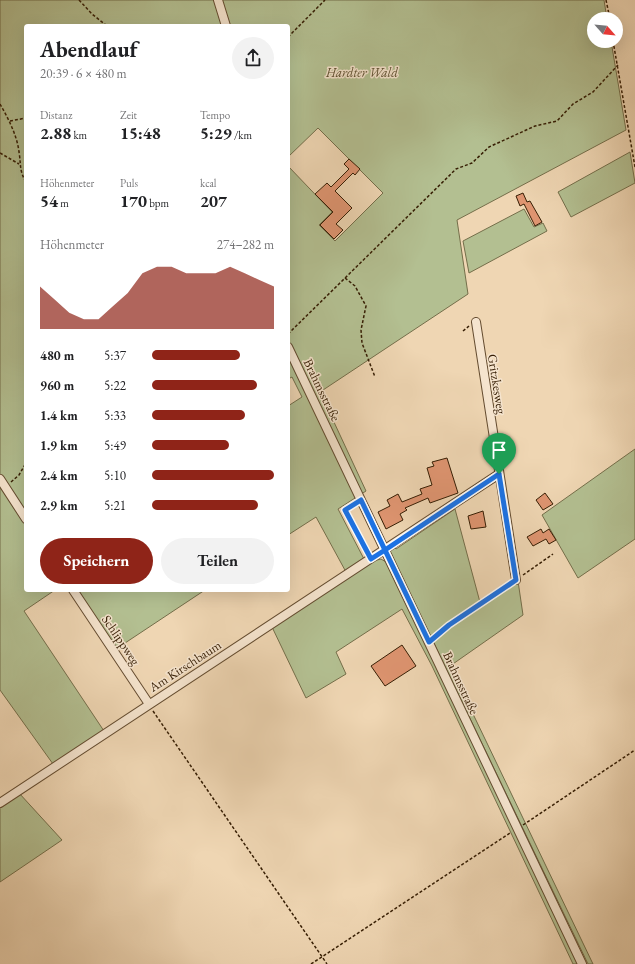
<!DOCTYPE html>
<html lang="de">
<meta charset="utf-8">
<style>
:root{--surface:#fff;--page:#f2f2f2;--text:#202124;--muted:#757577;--accent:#8f2418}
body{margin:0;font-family:"EB Garamond",serif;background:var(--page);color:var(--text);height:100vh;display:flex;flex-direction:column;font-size:15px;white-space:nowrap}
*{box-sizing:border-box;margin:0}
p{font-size:13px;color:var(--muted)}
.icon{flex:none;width:22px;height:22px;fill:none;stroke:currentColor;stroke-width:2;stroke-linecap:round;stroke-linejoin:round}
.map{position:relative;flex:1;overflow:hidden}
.panel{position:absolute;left:24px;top:24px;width:266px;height:568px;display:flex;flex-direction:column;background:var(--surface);border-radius:4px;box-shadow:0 4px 16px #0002}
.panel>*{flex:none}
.needle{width:26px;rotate:117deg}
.controls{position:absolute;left:587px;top:12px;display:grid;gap:8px}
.controls a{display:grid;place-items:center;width:36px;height:36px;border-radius:50%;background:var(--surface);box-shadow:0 4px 16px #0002;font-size:20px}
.pin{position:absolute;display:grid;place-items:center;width:34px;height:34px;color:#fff;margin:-41px -17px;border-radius:50% 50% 50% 0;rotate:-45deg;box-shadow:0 0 4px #0007}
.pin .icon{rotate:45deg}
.round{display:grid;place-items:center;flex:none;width:42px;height:42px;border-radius:21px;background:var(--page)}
.overview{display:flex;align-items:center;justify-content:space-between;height:68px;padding:0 16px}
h1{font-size:22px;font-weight:700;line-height:30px}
.metrics{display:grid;grid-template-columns:repeat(3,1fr);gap:6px;height:68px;padding:4px 16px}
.metrics div{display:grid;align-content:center}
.metrics b{font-size:17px;font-weight:700}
.metrics small{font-size:11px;font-weight:400}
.metrics p{font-size:11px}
.chart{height:112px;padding:8px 16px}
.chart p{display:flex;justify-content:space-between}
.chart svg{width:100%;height:72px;margin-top:4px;fill:var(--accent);opacity:.7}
.action{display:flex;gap:8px;margin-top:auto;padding:8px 16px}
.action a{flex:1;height:46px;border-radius:24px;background:var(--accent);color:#fff;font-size:16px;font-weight:700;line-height:46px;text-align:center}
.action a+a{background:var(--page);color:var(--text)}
ul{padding:0 16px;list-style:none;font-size:13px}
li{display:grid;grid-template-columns:64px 48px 1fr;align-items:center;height:30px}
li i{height:10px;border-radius:5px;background:var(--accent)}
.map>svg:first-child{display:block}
</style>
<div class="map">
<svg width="635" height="964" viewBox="0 0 635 964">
<rect width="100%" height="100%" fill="#efd6b3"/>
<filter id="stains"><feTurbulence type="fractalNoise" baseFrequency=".005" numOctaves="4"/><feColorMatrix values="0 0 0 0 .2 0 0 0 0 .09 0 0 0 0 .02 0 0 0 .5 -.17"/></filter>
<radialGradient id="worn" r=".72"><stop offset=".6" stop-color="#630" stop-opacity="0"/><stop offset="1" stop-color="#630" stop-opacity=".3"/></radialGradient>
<path fill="#b3bf91" stroke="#746e4a" d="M 0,0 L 604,0 L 607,19 L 594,19 L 594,41 L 611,41 L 626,130 L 457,220 L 468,294 L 320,392 L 366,491 L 338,509 L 364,559 L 346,572 L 316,517 L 288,535 L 288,406 L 302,397 L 292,377 L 288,379 L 288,166 L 332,212 L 319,225 L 335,241 L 383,193 L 318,128 L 288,157 L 288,26 L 26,26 L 26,590 L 55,590 L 24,611 L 104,731 L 53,764 L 0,690 Z
M 630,152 L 635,183 L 571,217 L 558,192 Z
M 524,209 L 534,227 L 543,223 L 547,231 L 469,273 L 463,241 Z
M 635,449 L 635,539 L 578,578 L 542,515 Z
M 455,509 L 481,606 L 518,581 L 523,615 L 450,666 L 593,964 L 588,964 L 390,552 L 394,547 L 396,549 Z
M 381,559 L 386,562 L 579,964 L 573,964 L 432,666 L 402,609 L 336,652 L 346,674 L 306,698 L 272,627 L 373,561 Z
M 77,590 L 205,590 L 116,649 Z
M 19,793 L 62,840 L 0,882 L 0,806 Z"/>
<path fill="#df9571" stroke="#361e04" d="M 349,159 L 360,169 L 355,175 L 353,173 L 335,191 L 352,208 L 336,224 L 343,230 L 334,239 L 320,225 L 333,212 L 315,194 L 327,183 L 331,187 L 349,169 L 344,164 Z
M 523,193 L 527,202 L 530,201 L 542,222 L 535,226 L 524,204 L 520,206 L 516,196 Z
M 447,458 L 458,493 L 430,503 L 428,498 L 405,508 L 407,510 L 400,514 L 403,520 L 386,529 L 378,512 L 390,506 L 387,500 L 398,494 L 402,502 L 422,494 L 420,489 L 432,485 L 427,468 L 434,466 L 432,462 Z
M 545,493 L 553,504 L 543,510 L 536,500 Z
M 483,511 L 486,527 L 471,529 L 468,516 Z
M 541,529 L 543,533 L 549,529 L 556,540 L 549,544 L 546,539 L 533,546 L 527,537 Z
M 402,645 L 416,666 L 385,686 L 371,666 Z"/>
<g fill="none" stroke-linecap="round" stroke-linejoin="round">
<g stroke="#644c30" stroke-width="6">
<path id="lane" d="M 361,500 L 345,510 L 371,558"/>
</g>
<g stroke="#644c30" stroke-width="10">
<path id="street" d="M 218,0 L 226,26
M 476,322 L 516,580
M 288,347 L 582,964
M 0,479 L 26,519
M 73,590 L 149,704
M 0,803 L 499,474"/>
</g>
<path stroke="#361e04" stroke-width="1.5" stroke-dasharray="3 2" stroke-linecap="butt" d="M 79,0 L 92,14 L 107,26
M 606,0 L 610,19
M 288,37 L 325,0
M 613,41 L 635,167
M 0,104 C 8,118 17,135 19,152 C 21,163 19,171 26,182
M 10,121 L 26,118
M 0,153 L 19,164
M 345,278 L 355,286 L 366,306 L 361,330 L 362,343 L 375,377
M 463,331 L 469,326
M 288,334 L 456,169 L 472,163 L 489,147 L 535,126 L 557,121 L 573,104 L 593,92 L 618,65
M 11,482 L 19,475 L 26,463
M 523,575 L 553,554
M 435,637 L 449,625 L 510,584
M 153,711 L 327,964
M 523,825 L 635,750
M 311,964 L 510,833"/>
<use href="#lane" stroke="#f5e4ce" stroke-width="4"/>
<use href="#street" stroke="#f5e4ce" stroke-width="8"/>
</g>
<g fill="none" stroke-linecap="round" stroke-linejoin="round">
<g stroke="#fff" stroke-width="8">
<path id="route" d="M 499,474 L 385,550 L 371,559 L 345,510 L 361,500 L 429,642 L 449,625 L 516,580 L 499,474"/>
</g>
<use href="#route" stroke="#1a73e8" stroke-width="5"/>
</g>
<g text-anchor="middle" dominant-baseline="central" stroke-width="3" stroke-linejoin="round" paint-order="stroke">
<g font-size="13" font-style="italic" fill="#5c4e2e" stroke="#f5e4ce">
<text x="362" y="72">Hardter Wald</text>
</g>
<g font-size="13" fill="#361e04" stroke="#f5e4ce">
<text transform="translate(497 384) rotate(81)">Gritzkesweg</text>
<text transform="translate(322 390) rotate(64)">Brahmsstraße</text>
<text transform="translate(121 640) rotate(56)">Schlippweg</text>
<text transform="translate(185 666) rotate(-33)">Am Kirschbaum</text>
<text transform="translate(461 683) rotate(65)">Brahmsstraße</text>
</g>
</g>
<rect width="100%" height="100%" filter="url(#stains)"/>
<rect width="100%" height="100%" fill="url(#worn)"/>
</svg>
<div class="controls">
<a><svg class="needle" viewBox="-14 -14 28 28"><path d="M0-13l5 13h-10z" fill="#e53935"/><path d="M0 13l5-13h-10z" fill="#757577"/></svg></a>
</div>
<div class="pin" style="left:499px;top:474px;background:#1e9e55"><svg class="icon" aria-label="arrive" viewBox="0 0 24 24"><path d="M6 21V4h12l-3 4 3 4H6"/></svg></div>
<section class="panel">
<div class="overview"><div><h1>Abendlauf</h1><p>20:39 · 6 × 480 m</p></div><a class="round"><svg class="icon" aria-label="share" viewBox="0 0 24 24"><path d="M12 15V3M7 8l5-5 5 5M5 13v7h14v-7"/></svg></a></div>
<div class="metrics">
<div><p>Distanz</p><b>2.88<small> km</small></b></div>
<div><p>Zeit</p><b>15:48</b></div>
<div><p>Tempo</p><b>5:29<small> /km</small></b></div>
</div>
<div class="metrics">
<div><p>Höhenmeter</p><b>54<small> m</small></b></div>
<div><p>Puls</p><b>170<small> bpm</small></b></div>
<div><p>kcal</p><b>207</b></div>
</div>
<div class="chart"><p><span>Höhenmeter</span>274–282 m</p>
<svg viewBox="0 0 160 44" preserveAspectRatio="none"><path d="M0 44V18L10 26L20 34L30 38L40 38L50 30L60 22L70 10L80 6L90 6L100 10L110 10L120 10L130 6L140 10L150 14L160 18V44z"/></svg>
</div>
<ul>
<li><b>480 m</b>5:37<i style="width:72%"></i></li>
<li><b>960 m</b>5:22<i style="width:86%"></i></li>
<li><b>1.4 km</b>5:33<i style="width:76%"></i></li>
<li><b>1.9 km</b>5:49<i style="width:63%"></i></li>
<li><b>2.4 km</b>5:10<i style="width:100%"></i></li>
<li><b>2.9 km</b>5:21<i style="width:87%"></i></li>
</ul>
<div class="action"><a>Speichern</a><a>Teilen</a></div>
</section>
</div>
